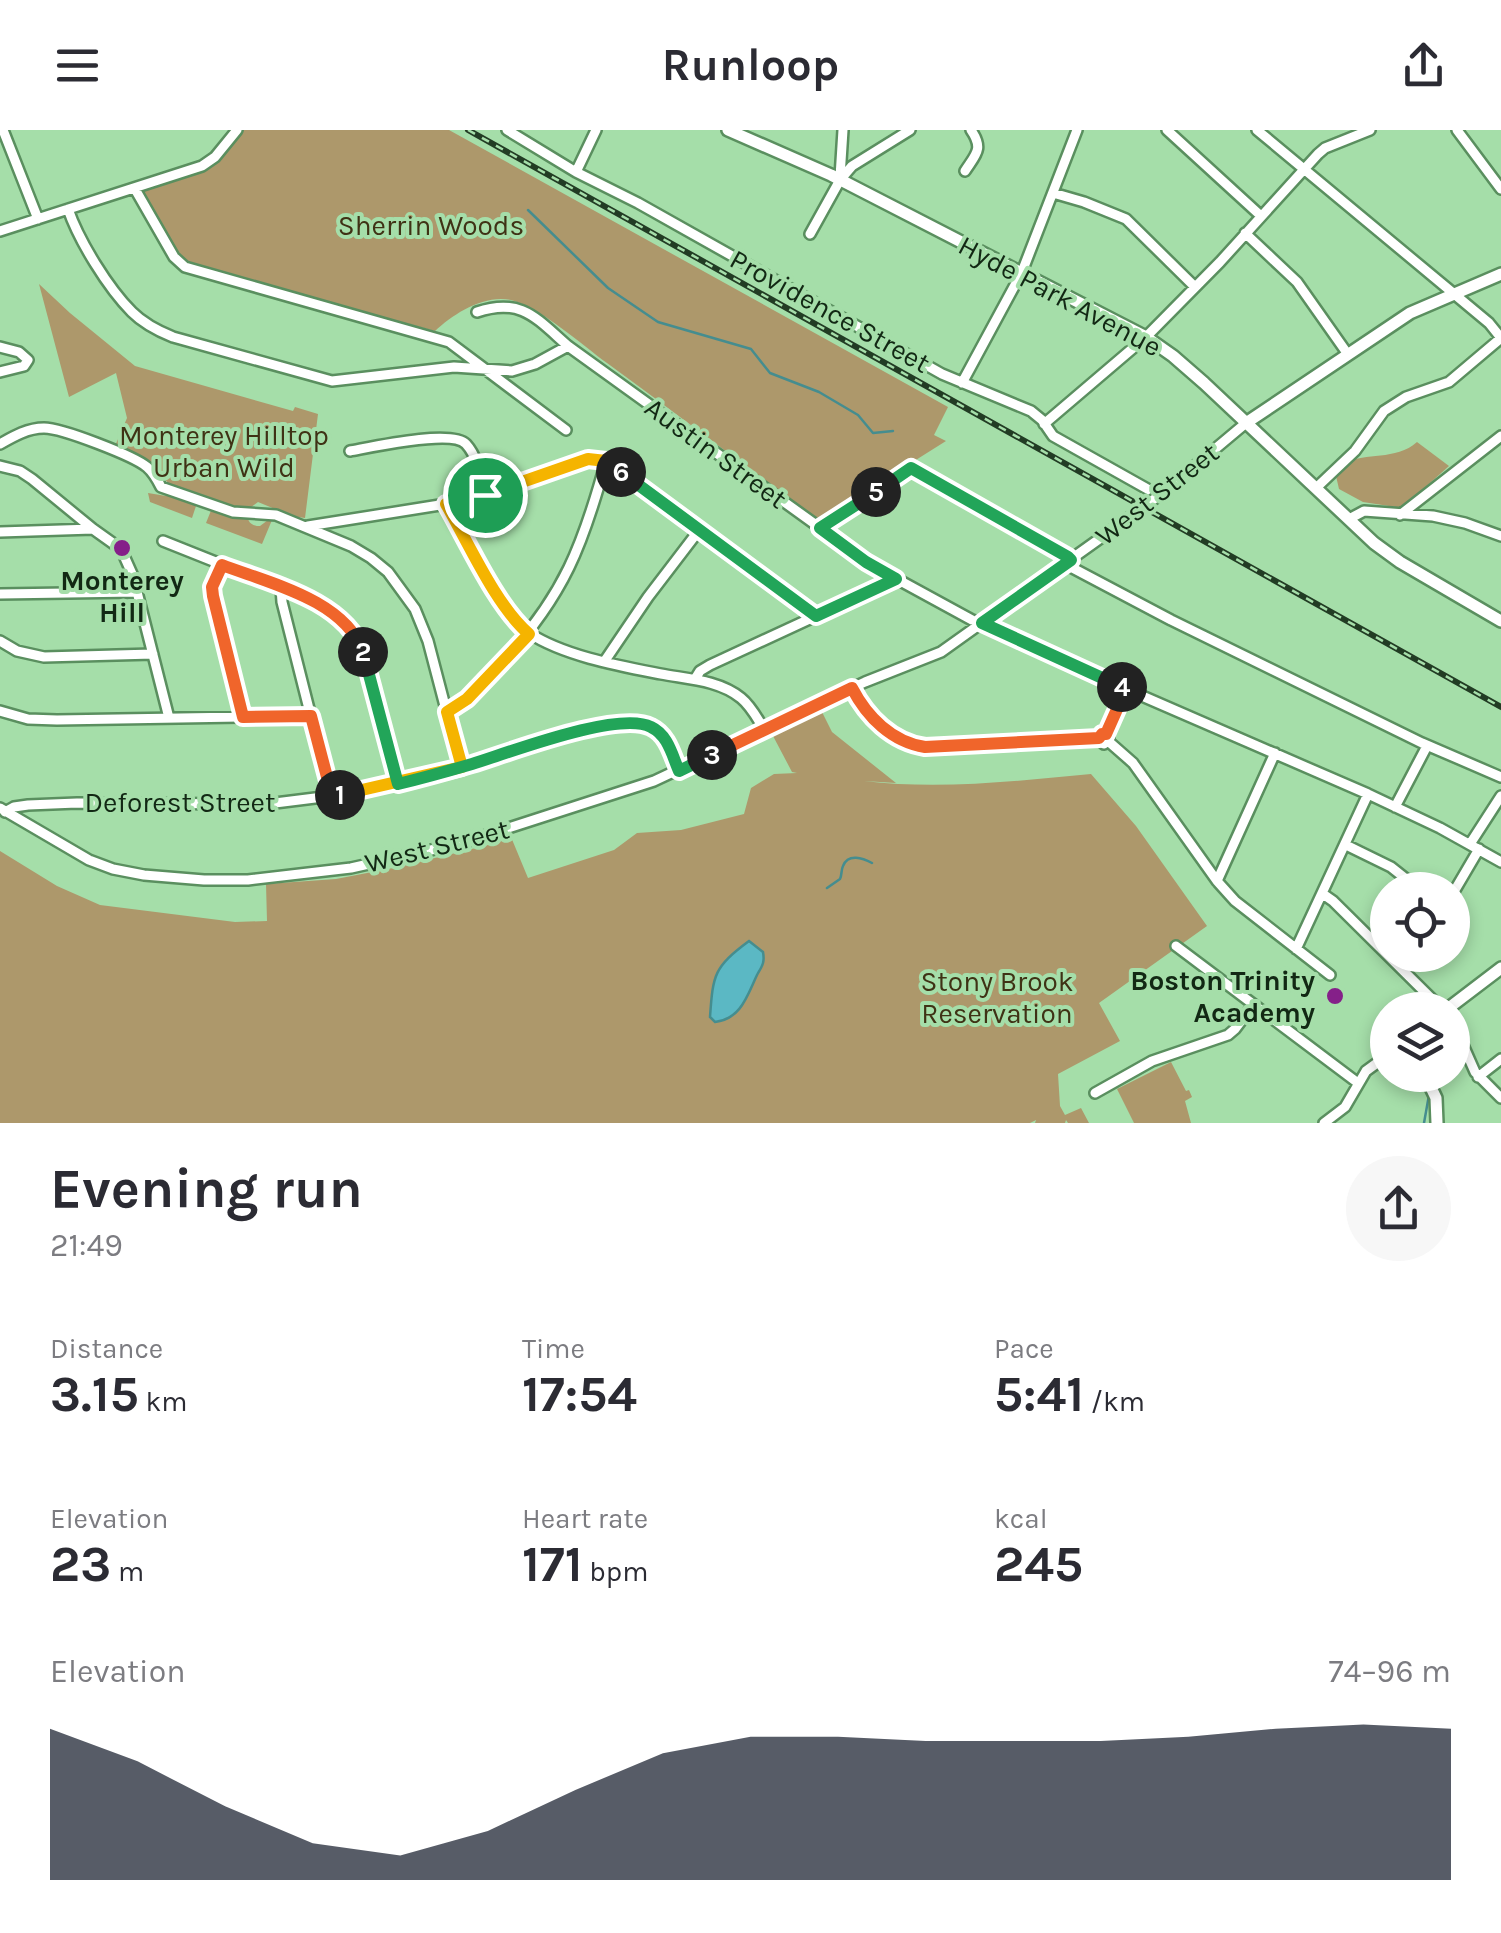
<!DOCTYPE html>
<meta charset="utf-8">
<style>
:root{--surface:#fff;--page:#f7f7f7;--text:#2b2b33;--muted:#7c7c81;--accent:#111827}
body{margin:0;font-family:Karla,sans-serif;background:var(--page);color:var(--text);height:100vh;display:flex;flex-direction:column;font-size:38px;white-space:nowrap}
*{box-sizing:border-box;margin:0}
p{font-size:32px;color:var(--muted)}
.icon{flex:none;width:55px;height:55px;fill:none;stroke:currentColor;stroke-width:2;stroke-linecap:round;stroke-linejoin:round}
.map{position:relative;height:993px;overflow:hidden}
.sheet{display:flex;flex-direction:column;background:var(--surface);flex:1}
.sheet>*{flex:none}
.tools{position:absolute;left:1370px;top:742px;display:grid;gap:20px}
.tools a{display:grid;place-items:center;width:100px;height:100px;border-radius:50%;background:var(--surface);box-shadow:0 5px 15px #0003;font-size:50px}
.pin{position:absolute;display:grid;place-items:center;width:85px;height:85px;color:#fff;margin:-42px;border:5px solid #fff;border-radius:50%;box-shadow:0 2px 10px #0007}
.km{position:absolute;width:50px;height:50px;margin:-25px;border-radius:50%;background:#222;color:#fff;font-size:28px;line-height:50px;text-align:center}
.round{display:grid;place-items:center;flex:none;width:105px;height:105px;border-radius:52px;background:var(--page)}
.headline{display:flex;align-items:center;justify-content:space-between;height:170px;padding:0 50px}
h1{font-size:55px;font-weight:700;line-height:75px}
.stats{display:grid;grid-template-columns:repeat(3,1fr);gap:15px;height:170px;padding:10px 50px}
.stats div{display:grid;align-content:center}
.stats b{font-size:50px;font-weight:700}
.stats small{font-size:28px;font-weight:400}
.stats p{font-size:28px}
.chart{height:280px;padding:20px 50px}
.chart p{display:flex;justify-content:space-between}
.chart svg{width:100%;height:180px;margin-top:10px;fill:var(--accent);opacity:.7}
header{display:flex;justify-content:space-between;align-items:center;height:130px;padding:0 50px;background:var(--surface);font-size:45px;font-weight:700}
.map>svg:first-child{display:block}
</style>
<header><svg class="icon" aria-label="menu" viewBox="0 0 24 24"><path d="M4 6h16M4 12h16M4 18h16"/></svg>Runloop<svg class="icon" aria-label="share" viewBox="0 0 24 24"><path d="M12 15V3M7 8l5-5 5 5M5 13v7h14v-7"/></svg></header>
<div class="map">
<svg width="1501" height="993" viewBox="0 0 1501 993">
<rect width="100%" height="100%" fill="#a5dea9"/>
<path fill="#ad986b" d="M 243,0 L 449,0 L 948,277 L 934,305 L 946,311 L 822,389 L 818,390 C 748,338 678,285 607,233 C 582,215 540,177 511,170 C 484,164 453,184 435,201 L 195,136 L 185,132 L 178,125 L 143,63 L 144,61 L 215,35 Z
M 39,154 L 70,183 L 135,236 L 293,281 L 295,277 L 318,284 L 305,388 L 292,386 L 258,372 L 247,380 C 247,390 249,396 260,396 L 268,390 L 272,390 L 262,414 L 206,393 L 212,378 L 197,373 L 192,388 L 150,372 L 148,363 L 166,366 L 172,357 L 142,326 L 115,316 L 127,288 L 116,243 L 69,267 Z
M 1417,312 L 1449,336 L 1402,378 L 1363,372 L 1339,359 L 1336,346 C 1340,342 1343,337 1347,333 C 1364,322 1396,331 1417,312 Z
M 821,580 L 832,602 L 896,653 L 864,651 C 939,660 1017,651 1091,644 L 1136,696 L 1207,796 L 1099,873 L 1120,911 L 1058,944 L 1060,976 L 1065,985 L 1081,978 L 1089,993 L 1068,993 L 1066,990 L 1065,993 L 1035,993 L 1036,990 L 1030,993 L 0,993 L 0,721 L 57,756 L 100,775 L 235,792 L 267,791 L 266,754 L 336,749 L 398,737 L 492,714 L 511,707 L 528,748 L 614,720 L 637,703 L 681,700 L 744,684 L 751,658 L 774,644 L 797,643 L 792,642 L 772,604 Z
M 1171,932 L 1186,961 L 1189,960 L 1192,967 L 1185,971 L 1191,993 L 1134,993 L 1117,959 Z"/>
<path fill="#5bb8c4" stroke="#458d8f" stroke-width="2.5" d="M 749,811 L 763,822 C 765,833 762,836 757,845 C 747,866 741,889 715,892 L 710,887 C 713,844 714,837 749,811 Z"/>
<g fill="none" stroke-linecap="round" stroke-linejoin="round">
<path stroke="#458d8f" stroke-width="2.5" d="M 528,80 L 608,158 L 658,192 L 751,219 L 770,243 L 819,262 L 858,285 L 873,303 L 893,301
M 827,758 L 840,749 C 842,745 841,740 843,736 C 848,723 863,728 872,733
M 1424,993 L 1429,965"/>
<g stroke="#5a8f5f" stroke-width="14">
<path id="minor" d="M 3,0 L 38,89
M 507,0 L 576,42 L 638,73 L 942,244 L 1031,281 L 1042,290 L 1053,306 L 1151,361
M 1167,0 L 1261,86
M 1257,0 L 1453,163 L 1489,193 L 1501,208
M 1457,0 L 1501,59
M 965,41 C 976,24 984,19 971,0
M 576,42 L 596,0
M 840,47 L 843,0
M 135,59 L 174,127 L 185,137 L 449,212 L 566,300
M 1053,63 L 1084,72 L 1126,89 L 1195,157
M 68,79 C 79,111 108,158 132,182 C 144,194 158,201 173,207 L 332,251 L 454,237 L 512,241 L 535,234 L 568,216
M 0,101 L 202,36 L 215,27 L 237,0
M 1245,103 L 1297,152 L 1347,223
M 810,104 L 840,50 L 852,36 L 910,0
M 477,182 C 521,167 536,188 568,216 L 873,436 L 972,490 L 992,496 L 1126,559 L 1368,664 L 1440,698 L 1501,732
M 0,217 L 19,222 L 28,230 L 24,236 L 0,242
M 962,253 L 1022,142 L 1077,0
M 1044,294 L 1146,207 L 1220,132 L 1318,24 L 1325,18 L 1370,0
M 0,314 C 14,306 28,298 44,298 C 62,298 134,326 147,337 C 154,343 157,349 161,357 L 233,382 L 276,385 L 351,416 L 371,428 L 388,442 L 415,479 L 428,511 L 461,637
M 350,321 C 372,317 452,299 466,314 C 478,327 481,348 485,365
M 606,331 L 816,486
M 0,336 L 20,341 L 32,349 L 93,399 L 121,419 L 133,446 L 169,588
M 1316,358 L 1355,321 L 1384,281 L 1406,267 L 1449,252 L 1501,208
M 1166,360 L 1246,293
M 446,374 C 463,404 502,487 529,503 C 564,526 620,536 661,544 C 687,549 719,550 741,568 C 751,576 757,588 764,599
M 1400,385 L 1501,306
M 1349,389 L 1364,381 L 1433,386 L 1465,393 L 1501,406
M 308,396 L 446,374 L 503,360 L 588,329 L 606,331
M 820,398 L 911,338 L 1059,421 L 1071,430
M 0,402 L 93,399
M 163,411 L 311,470 L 334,482 L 355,505 L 362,518 L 398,654
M 1065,434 L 1171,490 L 1422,613 L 1501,647
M 221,435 L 212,457 L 213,466 L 243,587
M 281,458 L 282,472 L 331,666
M 0,464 L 136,462
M 0,511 L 17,521 L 44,527 L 153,524
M 604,532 L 648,467 L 700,399
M 695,549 L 700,541 L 710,535 L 896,449
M 852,559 C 867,587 892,612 925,617 L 1099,609 L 1103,604 L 1109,608 L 1104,614 L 1099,609
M 0,581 L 28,589 L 57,590 L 311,586
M 447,583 C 469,568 486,550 504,530 C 564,465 583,415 606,331
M 1106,604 L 1126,559
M 1108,611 L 1133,633 L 1217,751 L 1235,771 L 1330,845
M 1395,677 L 1427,616
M 0,678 L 89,730 L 113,739 L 144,745 L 204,750 L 248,750 L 351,738 L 462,713 L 654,651 L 865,552 L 941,522 L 1137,382
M 5,682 L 14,677 L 28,675 L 77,673 L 267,674 L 331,666 L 443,643 L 570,602 L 633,593 C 663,594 669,617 679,641
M 1470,714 L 1501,666
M 1346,715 L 1391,737 L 1420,760
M 1217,751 L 1275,623
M 1323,764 L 1333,771 L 1443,880
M 1452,765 L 1479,719
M 1176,816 L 1358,953
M 1296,819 L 1368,664
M 1452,890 L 1475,942 L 1501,968
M 1478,947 L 1501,929
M 1095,963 L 1152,931 L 1228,905 L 1235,899 L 1253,875
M 1324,993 L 1345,977 L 1366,941 L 1388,925"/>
</g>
<g stroke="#5a8f5f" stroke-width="16">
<path id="major" d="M 728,0 L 831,45 L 1146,207 L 1173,226 L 1204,253 L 1374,413 L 1400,432 L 1501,491
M 1246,293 L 1410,183 L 1501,144
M 1446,880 L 1501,838
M 1425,945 L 1436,968 L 1437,993"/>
</g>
<use href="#minor" stroke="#fff" stroke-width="9"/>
<use href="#major" stroke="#fff" stroke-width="11"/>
<g stroke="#223c24" stroke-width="6">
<path id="rail" d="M 468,0 L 1501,577"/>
</g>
<use href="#rail" stroke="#a5dea9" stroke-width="2.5" stroke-dasharray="8" stroke-linecap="butt"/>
<g stroke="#5a8f5f" stroke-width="14" stroke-linecap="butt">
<path id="minor-bridge" d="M 1137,382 L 1166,360"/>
</g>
<use href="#minor-bridge" stroke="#fff" stroke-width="9"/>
</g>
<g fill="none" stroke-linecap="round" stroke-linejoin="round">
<g stroke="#fff" stroke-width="20">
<path id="split-1" d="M 340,665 L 462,637 L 447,582 L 467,569 L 529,504 C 496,476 468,412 446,374 L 485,365"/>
</g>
<g stroke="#fff" stroke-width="20">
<path id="split-2" d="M 340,665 L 332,666 L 311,586 L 243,587 L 213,466 L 212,457 L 222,435 C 269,453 345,470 363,522"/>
</g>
<g stroke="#fff" stroke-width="20">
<path id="split-3" d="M 363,522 L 398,654 C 423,648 448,641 472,634 C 508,623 619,580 651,597 C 668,605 672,625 679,641 L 712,625"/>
</g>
<g stroke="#fff" stroke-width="20">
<path id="split-4" d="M 712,625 L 852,558 C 867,587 892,612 925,617 L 1099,608 L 1102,604 L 1106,604 L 1126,559 L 1122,557"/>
</g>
<g stroke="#fff" stroke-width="20">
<path id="split-5" d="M 876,362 L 911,338 L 1068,427 L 1071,430 L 982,493 L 1122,557"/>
</g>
<g stroke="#fff" stroke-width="20">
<path id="split-6" d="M 621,342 L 816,486 L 896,449 L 866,432 L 820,398 L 876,362"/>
</g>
<g stroke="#fff" stroke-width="20">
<path id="split-7" d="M 485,365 L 588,329 L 606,331 L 621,342"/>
</g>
<use href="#split-1" stroke="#f5b400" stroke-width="12"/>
<use href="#split-2" stroke="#f0652b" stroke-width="12"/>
<use href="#split-3" stroke="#22a559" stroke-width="12"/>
<use href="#split-4" stroke="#f0652b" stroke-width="12"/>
<use href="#split-5" stroke="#22a559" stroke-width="12"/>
<use href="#split-6" stroke="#22a559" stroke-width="12"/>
<use href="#split-7" stroke="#f5b400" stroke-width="12"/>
</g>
<g fill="#852089" stroke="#a5dea9" stroke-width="4">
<circle cx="122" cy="418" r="10"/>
<circle cx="1335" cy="866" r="10"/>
</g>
<g text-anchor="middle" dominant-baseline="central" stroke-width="8" stroke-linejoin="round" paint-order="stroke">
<g font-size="28" fill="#3f3215" stroke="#a5dea9">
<text x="431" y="95">Sherrin Woods</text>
<text x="224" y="305">Monterey Hilltop<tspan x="224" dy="32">Urban Wild</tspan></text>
<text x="997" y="851">Stony Brook<tspan x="997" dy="32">Reservation</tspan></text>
</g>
<g font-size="28" fill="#122814" stroke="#a5dea9">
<text transform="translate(1060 166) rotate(28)">Hyde Park Avenue</text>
<text transform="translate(830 181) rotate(29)">Providence Street</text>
<text transform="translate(716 323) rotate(36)">Austin Street</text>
<text transform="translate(1157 364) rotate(-38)">West Street</text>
<text x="180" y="672">Deforest Street</text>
<text transform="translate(437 716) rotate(-14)">West Street</text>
</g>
<g font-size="28" font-weight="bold" fill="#122814" stroke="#a5dea9">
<text x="122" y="450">Monterey<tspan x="122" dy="32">Hill</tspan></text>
<text x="1315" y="850" text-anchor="end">Boston Trinity<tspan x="1315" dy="32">Academy</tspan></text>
</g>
</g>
</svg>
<div class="tools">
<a><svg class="icon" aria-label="locate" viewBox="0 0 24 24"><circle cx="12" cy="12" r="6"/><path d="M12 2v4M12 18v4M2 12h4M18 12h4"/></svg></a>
<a><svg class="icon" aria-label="layers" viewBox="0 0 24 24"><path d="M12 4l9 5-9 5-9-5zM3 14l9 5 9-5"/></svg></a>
</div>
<div class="pin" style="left:485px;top:365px;background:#1e9e55"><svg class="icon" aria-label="arrive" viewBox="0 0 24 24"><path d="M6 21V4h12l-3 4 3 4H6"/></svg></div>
<b class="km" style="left:340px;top:665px">1</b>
<b class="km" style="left:363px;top:522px">2</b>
<b class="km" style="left:712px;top:625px">3</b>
<b class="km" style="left:1122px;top:557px">4</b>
<b class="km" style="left:876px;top:362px">5</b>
<b class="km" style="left:621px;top:342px">6</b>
</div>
<section class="sheet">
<div class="headline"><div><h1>Evening run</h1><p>21:49</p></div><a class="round"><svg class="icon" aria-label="share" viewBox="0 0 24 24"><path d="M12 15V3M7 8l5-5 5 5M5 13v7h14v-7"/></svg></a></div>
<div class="stats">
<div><p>Distance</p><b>3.15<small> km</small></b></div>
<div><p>Time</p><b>17:54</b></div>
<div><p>Pace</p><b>5:41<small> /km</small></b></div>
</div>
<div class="stats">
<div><p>Elevation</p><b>23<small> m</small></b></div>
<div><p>Heart rate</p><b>171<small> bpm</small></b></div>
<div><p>kcal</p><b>245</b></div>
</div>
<div class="chart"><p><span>Elevation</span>74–96 m</p>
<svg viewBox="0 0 160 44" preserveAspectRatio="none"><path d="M0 44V7L10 15L20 26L30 35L40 38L50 32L60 22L70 13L80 9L90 9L100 10L110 10L120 10L130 9L140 7L150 6L160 7V44z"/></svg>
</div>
</section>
